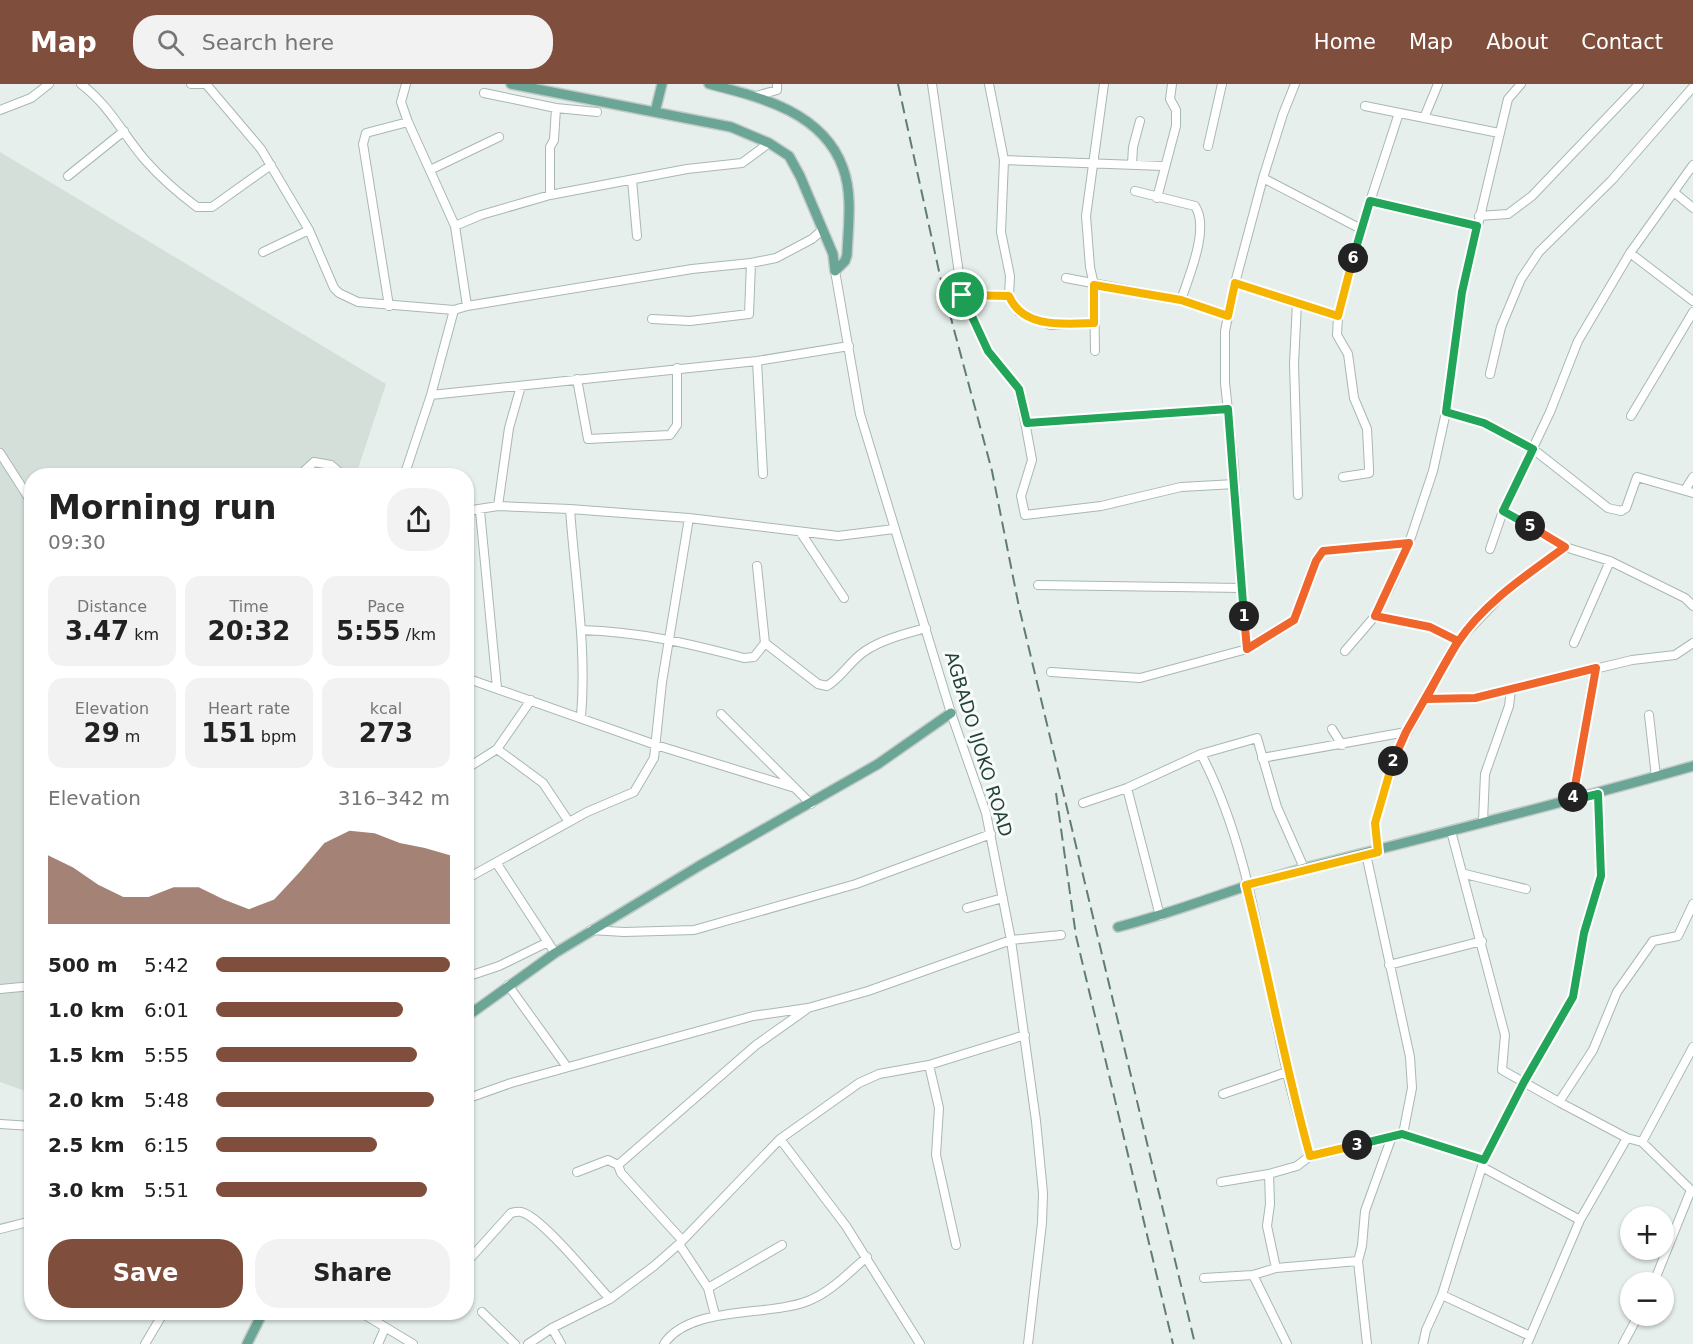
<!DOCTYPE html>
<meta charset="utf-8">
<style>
:root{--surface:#fff;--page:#f2f2f2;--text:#222;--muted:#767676;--accent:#804e3d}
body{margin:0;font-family:"DejaVu Sans",sans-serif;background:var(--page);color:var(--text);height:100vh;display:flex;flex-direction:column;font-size:22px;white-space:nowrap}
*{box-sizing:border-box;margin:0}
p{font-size:20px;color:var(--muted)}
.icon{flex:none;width:33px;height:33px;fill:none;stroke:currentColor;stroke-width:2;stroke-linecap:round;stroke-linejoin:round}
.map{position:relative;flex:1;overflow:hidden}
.sheet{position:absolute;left:24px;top:384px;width:450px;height:852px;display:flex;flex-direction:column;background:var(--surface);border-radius:24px;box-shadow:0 2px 4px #0004}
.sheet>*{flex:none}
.controls{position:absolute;left:1620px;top:1122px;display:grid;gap:12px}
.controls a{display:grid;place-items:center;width:54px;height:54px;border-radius:50%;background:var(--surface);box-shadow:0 2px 4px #0004;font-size:30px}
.pin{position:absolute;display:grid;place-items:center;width:51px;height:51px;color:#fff;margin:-26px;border:3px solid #fff;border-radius:50%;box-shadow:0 2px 6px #0007}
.km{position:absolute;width:30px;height:30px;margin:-15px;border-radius:50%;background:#222;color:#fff;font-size:16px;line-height:30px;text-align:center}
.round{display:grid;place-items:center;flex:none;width:63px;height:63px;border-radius:24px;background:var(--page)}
.summary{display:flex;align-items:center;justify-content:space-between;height:102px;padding:0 24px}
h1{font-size:33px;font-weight:600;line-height:45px}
.metrics{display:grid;grid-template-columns:repeat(3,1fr);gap:9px;height:102px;padding:6px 24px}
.metrics div{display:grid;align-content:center;border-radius:15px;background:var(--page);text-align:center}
.metrics b{font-size:26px;font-weight:600}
.metrics small{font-size:16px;font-weight:400}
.metrics p{font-size:16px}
.chart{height:168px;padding:12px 24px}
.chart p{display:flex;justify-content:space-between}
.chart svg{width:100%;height:108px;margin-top:6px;fill:var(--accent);opacity:.7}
.cta{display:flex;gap:12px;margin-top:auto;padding:12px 24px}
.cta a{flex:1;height:69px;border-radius:24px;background:var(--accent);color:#fff;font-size:24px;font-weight:600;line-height:69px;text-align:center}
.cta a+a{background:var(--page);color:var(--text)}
ul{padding:0 24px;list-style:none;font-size:20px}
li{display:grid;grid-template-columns:96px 72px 1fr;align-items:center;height:45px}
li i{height:15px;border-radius:8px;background:var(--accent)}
header{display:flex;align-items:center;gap:36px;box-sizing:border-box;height:84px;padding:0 30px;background:var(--accent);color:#fff}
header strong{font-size:28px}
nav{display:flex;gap:33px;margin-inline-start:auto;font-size:21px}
.search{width:420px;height:54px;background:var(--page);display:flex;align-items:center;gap:15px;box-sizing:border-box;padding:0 21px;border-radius:24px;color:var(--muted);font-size:22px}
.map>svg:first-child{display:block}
</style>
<header>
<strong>Map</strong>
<div class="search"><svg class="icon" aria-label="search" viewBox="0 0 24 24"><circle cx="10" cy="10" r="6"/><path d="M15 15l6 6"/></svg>Search here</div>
<nav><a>Home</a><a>Map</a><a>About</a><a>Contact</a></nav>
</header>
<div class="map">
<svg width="1693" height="1260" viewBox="0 0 1693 1260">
<rect width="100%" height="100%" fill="#e6efeb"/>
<path fill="#d4dfda" d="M 0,68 L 386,300 L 356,391 L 32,392 L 31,1009 L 0,998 Z"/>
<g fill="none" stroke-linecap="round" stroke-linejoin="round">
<g stroke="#a8b8b2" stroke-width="10">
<path id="minor" d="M 81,0 C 110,22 122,49 145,76 C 161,94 178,109 197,123 L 212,123 L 271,81
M 191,0 L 206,0 L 261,65 L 309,146 L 334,204 L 339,209 L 358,218 L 454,226 L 467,222 L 692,185 L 751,179 L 776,174 L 812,155 L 821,147
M 406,0 L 401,18 L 408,38 L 455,142 L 467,222
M 932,0 L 962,211 L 1009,212
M 989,0 L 1004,76 L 1001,148 L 1010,192 L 1009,212 L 1019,228 L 1050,241 L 1094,239
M 484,9 L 556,24
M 756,12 L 777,6 L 777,0
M 1365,22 L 1499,49
M 0,26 L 31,14 L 49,0
M 1424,34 L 1438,0
M 1208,62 L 1222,0
M 1004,76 L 1163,82
M 1132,80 L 1133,63 L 1140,37
M 430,86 L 499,53
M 68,92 L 124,47
M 1263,94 L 1361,145
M 632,96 L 637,152
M 1135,107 L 1195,122 C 1210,144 1189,192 1181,216
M 1675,109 L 1693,124
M 550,111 L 550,63 L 554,56 L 556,24 L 597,28
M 1157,114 L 1176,42 L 1176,26 L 1170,15 L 1172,0
M 1370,117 L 1477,142
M 1479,132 L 1508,130 L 1532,112 L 1639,0
M 455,142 L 481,131 L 550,111 L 687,85 L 742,79 L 769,59
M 263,168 L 309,146
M 1630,169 L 1693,217
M 835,187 L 860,330 L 951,629 L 986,729 L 1011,856 L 1036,1037 L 1043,1109 L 1042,1139 L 1028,1260
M 1066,194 L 1181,216 L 1228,232
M 1235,199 L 1338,233
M 962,211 L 988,267 L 1019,305 L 1032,376 L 1021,412 L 1025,431 L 1101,422 L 1181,403 L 1235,400
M 1297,218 L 1294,280 L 1298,411
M 389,222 L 363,60 L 366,49 L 408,38
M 652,235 L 690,237 L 749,230 L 751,179
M 1095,267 L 1094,201 L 1090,183 L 1086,132 L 1104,0
M 757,277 L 763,390
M 1490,290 L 1501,243 L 1521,195 L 1539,168 L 1612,96 L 1693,3
M 577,295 L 588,355 L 670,351 L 677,341 L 677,284
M 431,311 L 757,277 L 849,262
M 1446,328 L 1484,339 L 1533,365 L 1608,424 L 1621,427 L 1626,424 L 1637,393 L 1693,409
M 1631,332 L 1693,228
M 1027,339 L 1228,325
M 0,369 L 32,419
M 299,392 L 314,378 L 331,381 L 344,392
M 404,392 L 431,311 L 454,226
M 1343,393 L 1369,389 L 1369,384 L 1367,345 L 1354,314 L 1348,270 L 1337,251 L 1338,233 L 1361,145 L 1399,29
M 1685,406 L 1693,393
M 498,422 L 509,344 L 521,302
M 570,425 C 575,495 587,564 581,633
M 466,427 L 498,422 L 570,425 L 689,434 L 838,452 L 894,445
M 480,427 L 497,604
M 1503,427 L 1565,463 L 1610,477 L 1685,514 L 1693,522
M 801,449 L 844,514
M 1490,465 L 1503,427 L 1550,328 L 1578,257 L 1630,169 L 1693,81
M 757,482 L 765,559 L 818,600 L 827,602 C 841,594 850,577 865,567 C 883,555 905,550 926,544
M 1038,501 L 1242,504
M 1375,532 L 1430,543 L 1458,557
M 581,546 C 641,548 687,559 744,574 L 754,573 L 765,559
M 1574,559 L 1610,477
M 1247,565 L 1238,461 L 1234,381 L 1225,299 L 1225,247 L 1235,199 L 1263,94 L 1283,30 L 1295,0
M 1345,567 L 1375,532 L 1390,503 L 1409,459 L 1433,387 L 1446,328 L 1462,208 L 1508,15 L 1521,0
M 1051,588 L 1140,594 L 1247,565 L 1294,536 L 1315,477 L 1323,467 L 1409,459
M 466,594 L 656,661 L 795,704
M 1426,615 L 1475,614 L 1632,576 L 1675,571 L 1693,559
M 721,630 L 811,720
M 1649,631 L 1656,693
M 1332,645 L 1342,661
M 497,665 L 543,699 L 569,738
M 1201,670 C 1252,767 1262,882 1287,988 C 1293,1016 1302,1044 1310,1072
M 1262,674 L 1406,648
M 466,685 L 497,665 L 531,616
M 1127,704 L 1160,832
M 1573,716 L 1595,584
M 1083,719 L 1127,704 L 1201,670 L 1257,654 L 1277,723 L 1304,784
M 1483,737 L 1485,690 L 1509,622 L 1511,605
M 1451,747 L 1505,951 L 1502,986 L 1559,1018 L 1627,1054 L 1642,1058 L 1693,1108
M 1378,768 L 1375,739 L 1398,665 L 1458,557 L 1509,504 L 1565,463
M 1366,770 L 1410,973 L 1412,1004 L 1403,1050
M 497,780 L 555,869
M 1465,790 L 1526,805
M 466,795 L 587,728 L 634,708 L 654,674 L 662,598 L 689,434
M 967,824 L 1003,814
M 591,846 L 624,848 L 694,846 L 856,800 L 991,750
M 1389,881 L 1482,857
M 466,893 L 499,882 L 548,858
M 508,901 L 567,983
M 0,905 L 32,902
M 929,981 L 939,1024 L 936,1071 L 956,1161
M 1223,1010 L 1287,988
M 466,1015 L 511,999 L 753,932 L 808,924 L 868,907 L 1011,856 L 1061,851
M 1559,1018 L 1593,966 L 1617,908 L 1653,857 L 1678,852 L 1693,820
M 0,1040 L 32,1042
M 780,1055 L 846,1142 L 920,1260
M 1642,1058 L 1693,963
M 618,1081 L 621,1089 L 682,1156
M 1482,1083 L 1580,1136
M 577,1088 L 608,1076 L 618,1081 L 756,961 L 807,925
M 1269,1090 L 1270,1120 L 1267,1142 L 1276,1184
M 1221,1098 L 1269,1090 L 1297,1082 L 1310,1072 L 1403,1050 L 1484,1076
M 0,1145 L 32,1137
M 679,1160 L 708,1204 L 715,1231
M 1358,1177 L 1367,1260
M 466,1179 L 511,1129 C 515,1128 518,1127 521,1128 C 541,1132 594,1198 610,1215
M 1253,1191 L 1287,1260
M 1204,1194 L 1253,1191 L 1276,1184 L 1358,1177 L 1362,1162 L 1365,1127 L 1391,1055
M 1654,1198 L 1691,1106
M 708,1204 L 782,1161
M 1442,1211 L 1530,1252
M 360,1228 L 413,1260
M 482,1228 L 515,1260
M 552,1244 L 561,1260
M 145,1260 L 164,1228
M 378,1260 L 385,1244
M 528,1260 L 552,1244 L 610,1215 L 654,1182 L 679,1160 L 780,1055 L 859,999 L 879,990 L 929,981 L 1025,951
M 664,1260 C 690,1221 767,1233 808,1217 C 831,1208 848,1189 867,1173
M 1423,1260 L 1426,1246 L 1442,1211 L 1484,1076 L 1524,998 L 1573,913 L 1584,849 L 1601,792 L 1598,709
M 1527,1260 L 1580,1136 L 1627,1054
M 1623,1260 L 1638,1232"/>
</g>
<g stroke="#c2cac8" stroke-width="12">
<path id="major" d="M 511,0 L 731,43 L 769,59 L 789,72 L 800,92 L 833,170 L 835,187
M 709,0 C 760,13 823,28 843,84 C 853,111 848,143 847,171 L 845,177 L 835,187
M 655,28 L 662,0
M 1118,843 C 1181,827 1242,801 1305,784 C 1434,751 1564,719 1693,682
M 466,933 L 555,869 L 699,782 L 878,680 L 951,629
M 247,1260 L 263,1228"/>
</g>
<use href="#minor" stroke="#fff" stroke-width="8"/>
<use href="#major" stroke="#6aa596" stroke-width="9"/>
<path stroke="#5f7d75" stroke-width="2" stroke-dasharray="12 6" stroke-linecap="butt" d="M 898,0 L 942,201 L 992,387 L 1019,523 L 1195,1260
M 1056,709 L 1076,852 L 1173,1260"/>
</g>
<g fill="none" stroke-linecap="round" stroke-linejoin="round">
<g stroke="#fff" stroke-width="12">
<path id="split-1" d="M 962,211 L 988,267 L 1019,305 L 1027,339 L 1228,325 L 1244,532"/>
</g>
<g stroke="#fff" stroke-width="12">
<path id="split-2" d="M 1244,532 L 1247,565 L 1294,536 L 1316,477 L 1323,467 L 1409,459 L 1375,532 L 1430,543 L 1458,557 L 1406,648 L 1393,677"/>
</g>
<g stroke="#fff" stroke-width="12">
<path id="split-3" d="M 1357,1061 L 1310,1072 C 1285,983 1269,892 1246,801 L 1378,768 L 1375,739 L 1393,677"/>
</g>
<g stroke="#fff" stroke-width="12">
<path id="split-4" d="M 1357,1061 L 1402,1050 L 1484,1076 L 1524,998 L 1573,913 L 1584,849 L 1601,792 L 1598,710 L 1573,716 L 1573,713"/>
</g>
<g stroke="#fff" stroke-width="12">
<path id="split-5" d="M 1530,442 L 1565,463 C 1527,491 1485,518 1458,558 C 1446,576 1436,596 1426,615 L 1475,614 L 1596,584 L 1573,713"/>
</g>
<g stroke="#fff" stroke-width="12">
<path id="split-6" d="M 1353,174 L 1370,117 L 1477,142 L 1462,208 L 1446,328 L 1484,339 L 1533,365 L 1503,427 L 1530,442"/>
</g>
<g stroke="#fff" stroke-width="12">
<path id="split-7" d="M 962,211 L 1009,212 C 1023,245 1064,240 1094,239 L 1094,201 L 1181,216 L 1228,232 L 1235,199 L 1338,232 L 1353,174"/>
</g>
<use href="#split-1" stroke="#22a559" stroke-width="8"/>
<use href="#split-2" stroke="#f0652b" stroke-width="8"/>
<use href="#split-3" stroke="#f5b400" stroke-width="8"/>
<use href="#split-4" stroke="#22a559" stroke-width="8"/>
<use href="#split-5" stroke="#f0652b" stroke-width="8"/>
<use href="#split-6" stroke="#22a559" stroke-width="8"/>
<use href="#split-7" stroke="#f5b400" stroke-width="8"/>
</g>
<g text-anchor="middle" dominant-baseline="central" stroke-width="6" stroke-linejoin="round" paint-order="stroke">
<g font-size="18" fill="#24423a" stroke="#f7fbf9">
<text transform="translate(979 660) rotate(73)">AGBADO IJOKO ROAD</text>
</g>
</g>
</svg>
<div class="controls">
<a>+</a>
<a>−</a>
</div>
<div class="pin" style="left:962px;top:211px;background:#1e9e55"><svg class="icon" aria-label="arrive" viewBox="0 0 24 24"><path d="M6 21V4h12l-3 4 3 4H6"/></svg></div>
<b class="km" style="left:1244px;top:532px">1</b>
<b class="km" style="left:1393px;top:677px">2</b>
<b class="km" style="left:1357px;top:1061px">3</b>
<b class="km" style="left:1573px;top:713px">4</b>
<b class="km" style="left:1530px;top:442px">5</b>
<b class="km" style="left:1353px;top:174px">6</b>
<section class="sheet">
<div class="summary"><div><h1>Morning run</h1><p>09:30</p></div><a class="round"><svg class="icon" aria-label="share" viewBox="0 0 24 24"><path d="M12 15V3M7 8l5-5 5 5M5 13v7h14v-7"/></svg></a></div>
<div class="metrics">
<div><p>Distance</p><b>3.47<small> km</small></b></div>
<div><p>Time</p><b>20:32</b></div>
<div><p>Pace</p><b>5:55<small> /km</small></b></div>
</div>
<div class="metrics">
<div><p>Elevation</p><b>29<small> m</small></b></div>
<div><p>Heart rate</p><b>151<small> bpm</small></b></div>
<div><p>kcal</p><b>273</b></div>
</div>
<div class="chart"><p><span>Elevation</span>316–342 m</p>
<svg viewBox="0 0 160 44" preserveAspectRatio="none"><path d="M0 44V16L10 21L20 28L30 33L40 33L50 29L60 29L70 34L80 38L90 34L100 23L110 11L120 6L130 7L140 11L150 13L160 16V44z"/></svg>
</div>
<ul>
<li><b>500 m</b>5:42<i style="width:100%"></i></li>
<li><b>1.0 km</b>6:01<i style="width:80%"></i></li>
<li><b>1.5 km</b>5:55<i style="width:86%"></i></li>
<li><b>2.0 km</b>5:48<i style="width:93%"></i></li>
<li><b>2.5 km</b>6:15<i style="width:69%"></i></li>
<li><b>3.0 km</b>5:51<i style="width:90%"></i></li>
</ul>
<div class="cta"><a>Save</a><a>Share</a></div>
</section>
</div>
